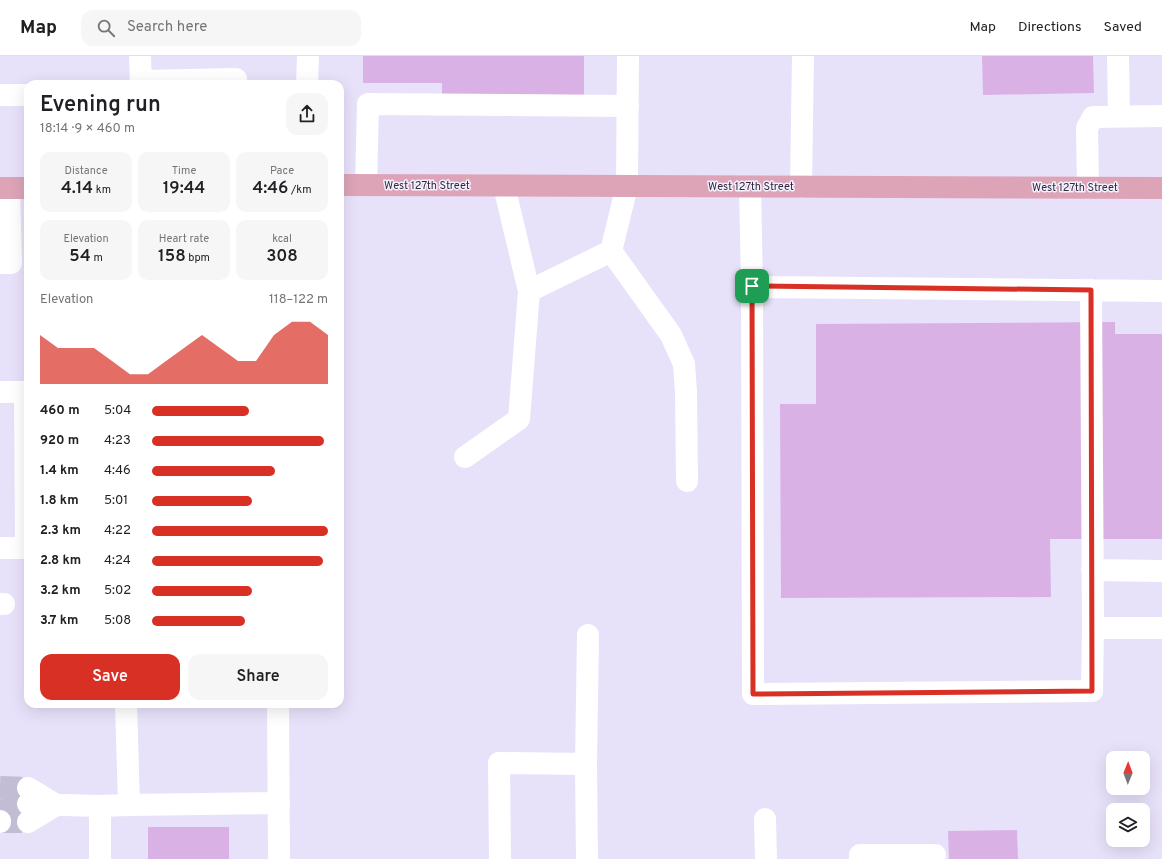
<!DOCTYPE html>
<meta charset="utf-8">
<style>
:root{--surface:#fff;--page:#f6f6f6;--text:#202124;--muted:#757577;--line:#e0e0e0;--accent:#d93025}
body{margin:0;font-family:Overpass,sans-serif;background:var(--page);color:var(--text);height:100vh;display:flex;flex-direction:column;font-size:15px;white-space:nowrap}
*{box-sizing:border-box;margin:0}
p{font-size:13px;color:var(--muted)}
.icon{flex:none;width:22px;height:22px;fill:none;stroke:currentColor;stroke-width:2;stroke-linecap:round;stroke-linejoin:round}
.map{position:relative;flex:1;overflow:hidden}
.details{position:absolute;left:24px;top:24px;width:320px;height:628px;display:flex;flex-direction:column;background:var(--surface);border-radius:12px;box-shadow:0 4px 16px #0002}
.details>*{flex:none}
.needle{width:26px;rotate:1deg}
.controls{position:absolute;left:1106px;top:695px;display:grid;gap:8px}
.controls a{display:grid;place-items:center;width:44px;height:44px;border-radius:8px;background:var(--surface);box-shadow:0 4px 16px #0002;font-size:20px}
.pin{position:absolute;display:grid;place-items:center;width:34px;height:34px;color:#fff;margin:-17px;border-radius:8px;box-shadow:0 2px 6px #0006}
.round{display:grid;place-items:center;flex:none;width:42px;height:42px;border-radius:12px;background:var(--page)}
.overview{display:flex;align-items:center;justify-content:space-between;height:68px;padding:0 16px}
h1{font-size:22px;font-weight:600;line-height:30px}
.stats{display:grid;grid-template-columns:repeat(3,1fr);gap:6px;height:68px;padding:4px 16px}
.stats div{display:grid;align-content:center;border-radius:10px;background:var(--page);text-align:center}
.stats b{font-size:17px;font-weight:600}
.stats small{font-size:11px;font-weight:400}
.stats p{font-size:11px}
.chart{height:112px;padding:8px 16px}
.chart p{display:flex;justify-content:space-between}
.chart svg{width:100%;height:72px;margin-top:4px;fill:var(--accent);opacity:.7}
.action{display:flex;gap:8px;margin-top:auto;padding:8px 16px}
.action a{flex:1;height:46px;border-radius:12px;background:var(--accent);color:#fff;font-size:16px;font-weight:600;line-height:46px;text-align:center}
.action a+a{background:var(--page);color:var(--text)}
ul{padding:0 16px;list-style:none;font-size:13px}
li{display:grid;grid-template-columns:64px 48px 1fr;align-items:center;height:30px}
li i{height:10px;border-radius:5px;background:var(--accent)}
header{display:flex;align-items:center;gap:24px;box-sizing:border-box;height:56px;padding:0 20px;background:var(--surface);border-bottom:1px solid var(--line)}
header strong{font-size:19px}
nav{display:flex;gap:22px;margin-inline-start:auto;font-size:14px}
.search{width:280px;height:36px;background:var(--page);display:flex;align-items:center;gap:10px;box-sizing:border-box;padding:0 14px;border-radius:12px;color:var(--muted);font-size:15px}
.map>svg:first-child{display:block}
</style>
<header>
<strong>Map</strong>
<div class="search"><svg class="icon" aria-label="search" viewBox="0 0 24 24"><circle cx="10" cy="10" r="6"/><path d="M15 15l6 6"/></svg>Search here</div>
<nav><a>Map</a><a>Directions</a><a>Saved</a></nav>
</header>
<div class="map">
<svg width="1162" height="803" viewBox="0 0 1162 803">
<rect width="100%" height="100%" fill="#e8e1fa"/>
<path fill="#dab1e5" d="M 363,0 L 584,0 L 584,45 L 442,45 L 442,27 L 363,27 Z
M 982,0 L 1093,0 L 1094,37 L 983,39 Z
M 1115,266 L 1115,278 L 1162,278 L 1162,483 L 1050,483 L 1051,541 L 781,542 L 780,348 L 816,348 L 816,268 Z
M 148,771 L 229,771 L 229,803 L 148,803 Z
M 1017,774 L 1018,803 L 949,803 L 948,775 Z"/>
<g fill="none" stroke-linecap="round" stroke-linejoin="round">
<path stroke="#c3bcd5" stroke-width="22" stroke-dasharray="22 11" stroke-linecap="butt" d="M 0,731 L 28,732
M 0,747 L 28,748
M 0,766 L 28,766"/>
<path stroke="#fff" stroke-width="22" d="M 140,0 L 141,28
M 1118,0 L 1119,60
M 141,25 L 236,23 L 236,28
M 307,28 L 308,0
M 0,39 L 28,39
M 366,129 L 368,48 L 628,50
M 504,130 L 529,235 L 611,195 L 627,130 L 628,0
M 750,131 L 752,231 L 753,638 L 1092,635 L 1093,572
M 801,131 L 803,0
M 1088,132 L 1087,72 L 1093,61 L 1162,60
M 611,195 L 671,279 L 684,308 L 686,336 L 687,425
M 0,207 L 11,207 L 9,132
M 752,231 L 1162,235
M 1091,234 L 1093,572 L 1162,572
M 0,336 L 25,336 L 26,492 L 0,492
M 465,401 L 519,363 L 529,235
M 1092,514 L 1162,515
M 0,548 L 4,548
M 278,648 L 279,803
M 586,708 L 588,579
M 28,748 L 100,750
M 129,749 L 279,747
M 765,763 L 766,803
M 0,765 L 0,766
M 28,766 L 56,749 L 28,732
M 100,803 L 100,750 L 129,749 L 126,648
M 500,803 L 499,707 L 586,708 L 587,803
M 860,803 L 860,799 L 935,799"/>
<path stroke="#dda4b8" stroke-width="22" d="M 340,129 L 1162,132
M 0,132 L 28,132"/>
</g>
<g fill="none" stroke-linecap="round" stroke-linejoin="round">
<g stroke="#fff" stroke-width="8">
<path id="route" d="M 752,230 L 1091,234 L 1092,635 L 753,638 Z"/>
</g>
<use href="#route" stroke="#d93025" stroke-width="5"/>
</g>
<g text-anchor="middle" dominant-baseline="central" stroke-width="3" stroke-linejoin="round" paint-order="stroke">
<g font-size="11" fill="#302940" stroke="#f4f1fd">
<text x="427" y="130">West 127th Street</text>
<text x="751" y="131">West 127th Street</text>
<text x="1075" y="132">West 127th Street</text>
</g>
</g>
</svg>
<div class="controls">
<a><svg class="needle" viewBox="-14 -14 28 28"><path d="M0-13l5 13h-10z" fill="#e53935"/><path d="M0 13l5-13h-10z" fill="#757577"/></svg></a>
<a><svg class="icon" aria-label="layers" viewBox="0 0 24 24"><path d="M12 4l9 5-9 5-9-5zM3 14l9 5 9-5"/></svg></a>
</div>
<div class="pin" style="left:752px;top:230px;background:#1e9e55"><svg class="icon" aria-label="arrive" viewBox="0 0 24 24"><path d="M6 21V4h12l-3 4 3 4H6"/></svg></div>
<section class="details">
<div class="overview"><div><h1>Evening run</h1><p>18:14 · 9 × 460 m</p></div><a class="round"><svg class="icon" aria-label="share" viewBox="0 0 24 24"><path d="M12 15V3M7 8l5-5 5 5M5 13v7h14v-7"/></svg></a></div>
<div class="stats">
<div><p>Distance</p><b>4.14<small> km</small></b></div>
<div><p>Time</p><b>19:44</b></div>
<div><p>Pace</p><b>4:46<small> /km</small></b></div>
</div>
<div class="stats">
<div><p>Elevation</p><b>54<small> m</small></b></div>
<div><p>Heart rate</p><b>158<small> bpm</small></b></div>
<div><p>kcal</p><b>308</b></div>
</div>
<div class="chart"><p><span>Elevation</span>118–122 m</p>
<svg viewBox="0 0 160 44" preserveAspectRatio="none"><path d="M0 44V14L10 22L20 22L30 22L40 30L50 38L60 38L70 30L80 22L90 14L100 22L110 30L120 30L130 14L140 6L150 6L160 14V44z"/></svg>
</div>
<ul>
<li><b>460 m</b>5:04<i style="width:55%"></i></li>
<li><b>920 m</b>4:23<i style="width:98%"></i></li>
<li><b>1.4 km</b>4:46<i style="width:70%"></i></li>
<li><b>1.8 km</b>5:01<i style="width:57%"></i></li>
<li><b>2.3 km</b>4:22<i style="width:100%"></i></li>
<li><b>2.8 km</b>4:24<i style="width:97%"></i></li>
<li><b>3.2 km</b>5:02<i style="width:57%"></i></li>
<li><b>3.7 km</b>5:08<i style="width:53%"></i></li>
</ul>
<div class="action"><a>Save</a><a>Share</a></div>
</section>
</div>
